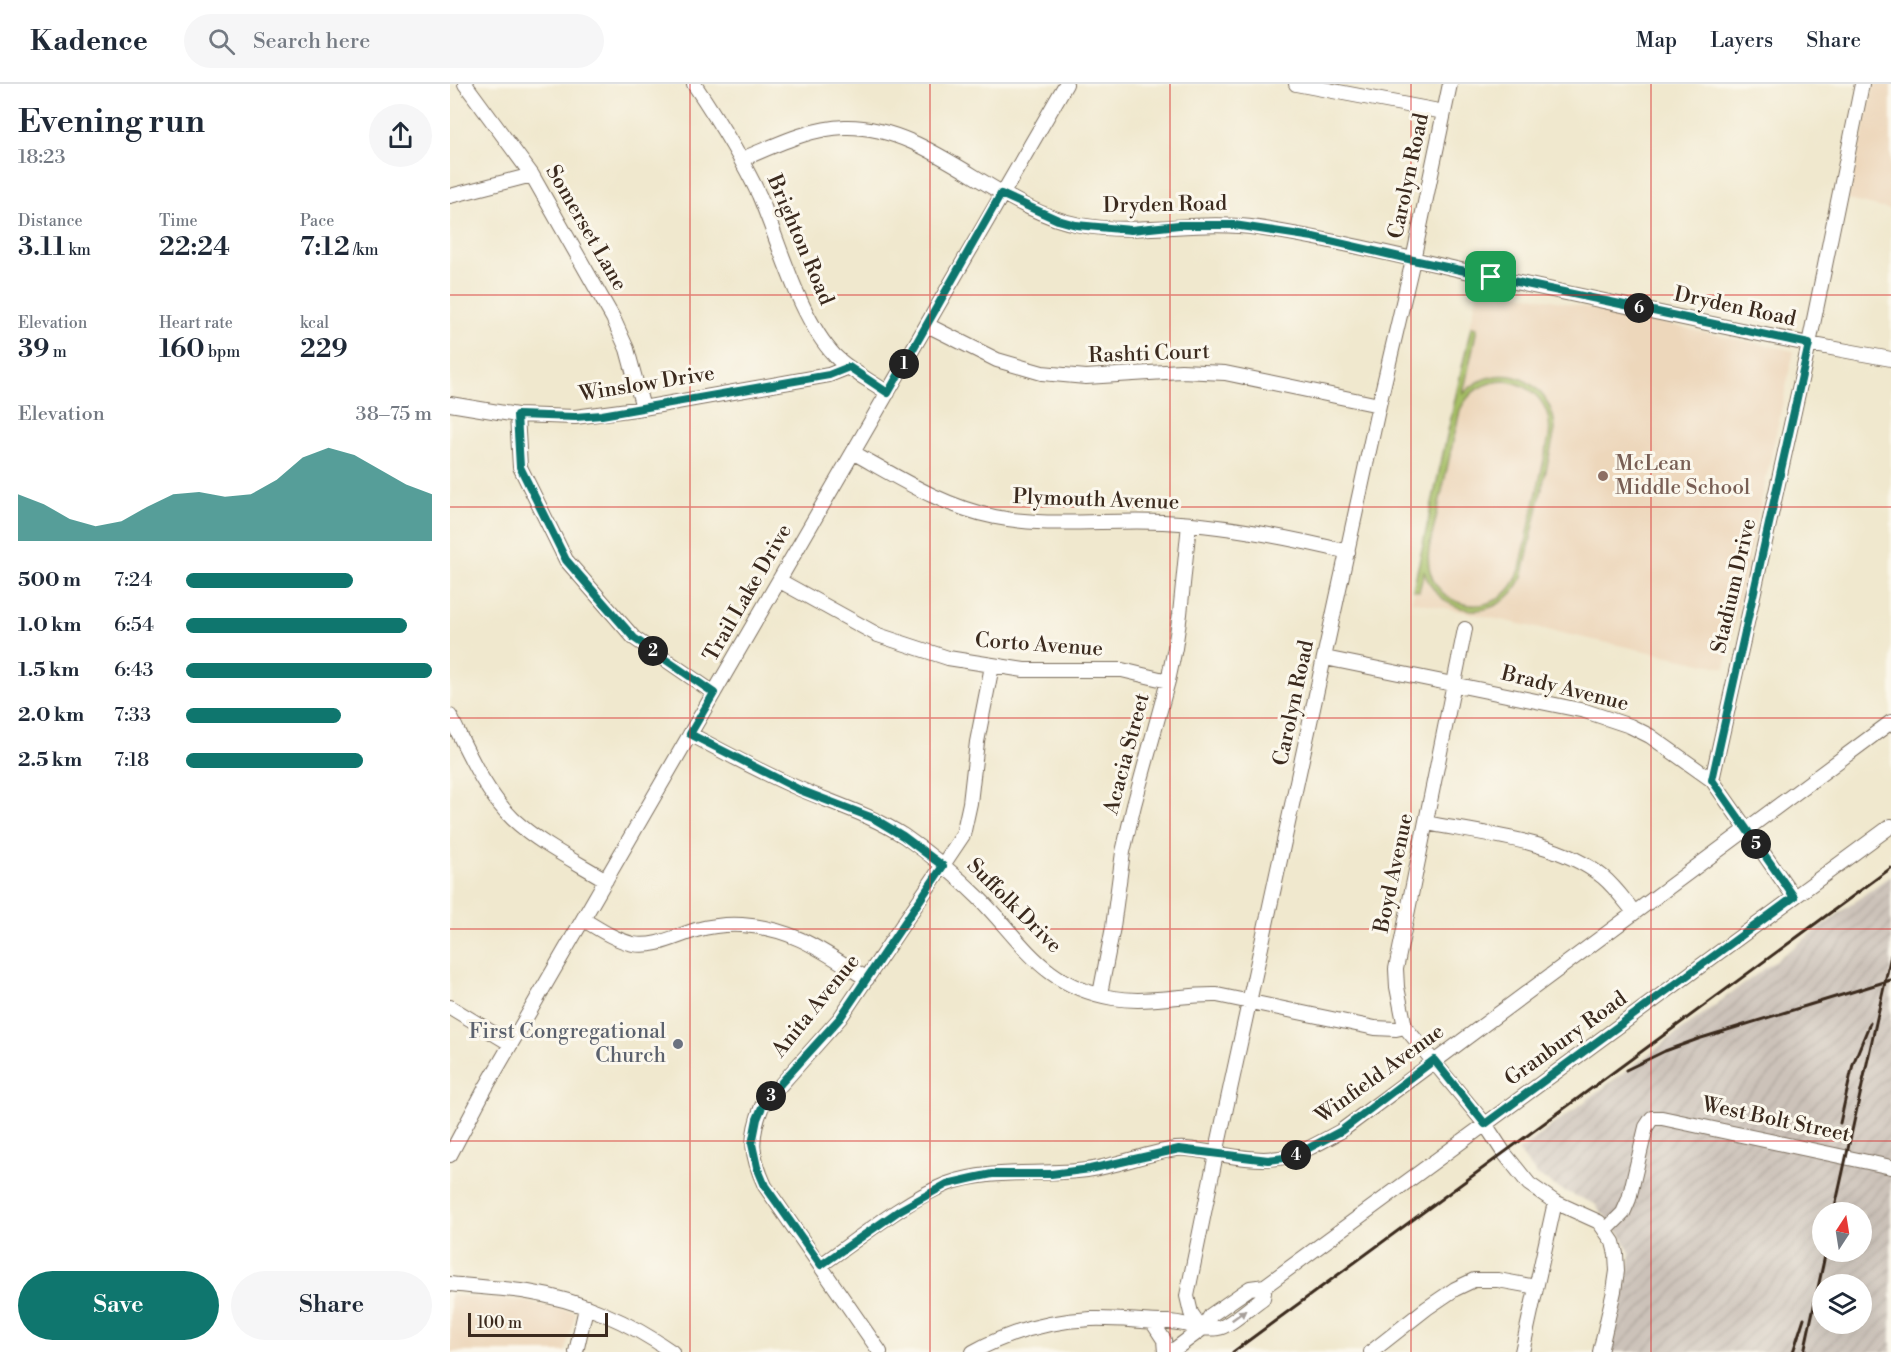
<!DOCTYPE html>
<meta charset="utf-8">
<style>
:root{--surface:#fff;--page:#f6f6f7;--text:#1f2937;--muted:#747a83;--line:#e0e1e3;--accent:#0f766e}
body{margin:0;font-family:"Libre Bodoni",serif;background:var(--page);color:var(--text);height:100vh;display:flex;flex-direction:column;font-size:22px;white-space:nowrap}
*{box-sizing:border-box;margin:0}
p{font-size:20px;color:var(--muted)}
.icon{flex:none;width:33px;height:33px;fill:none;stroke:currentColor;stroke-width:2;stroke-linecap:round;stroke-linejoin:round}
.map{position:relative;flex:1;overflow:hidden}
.drawer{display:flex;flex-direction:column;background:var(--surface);width:450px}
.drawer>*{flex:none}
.needle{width:39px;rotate:12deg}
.controls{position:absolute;left:1362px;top:1118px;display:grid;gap:12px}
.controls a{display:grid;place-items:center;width:60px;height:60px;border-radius:50%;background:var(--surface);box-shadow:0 6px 24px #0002;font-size:30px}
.scale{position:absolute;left:18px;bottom:15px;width:140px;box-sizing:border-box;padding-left:6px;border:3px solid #3b2a1e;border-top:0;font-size:16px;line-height:21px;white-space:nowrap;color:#3b2a1e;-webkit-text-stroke:4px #fbf7ec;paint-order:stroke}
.pin{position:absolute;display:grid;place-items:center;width:51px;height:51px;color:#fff;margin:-26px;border-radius:12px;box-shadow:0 3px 9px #0006}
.km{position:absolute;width:30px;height:30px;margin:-15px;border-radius:50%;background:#222;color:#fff;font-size:16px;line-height:30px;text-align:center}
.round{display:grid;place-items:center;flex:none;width:63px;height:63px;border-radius:32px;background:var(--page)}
.summary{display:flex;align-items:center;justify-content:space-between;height:102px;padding:0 18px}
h1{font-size:33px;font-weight:600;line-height:45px}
.stats{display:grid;grid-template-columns:repeat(3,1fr);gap:9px;height:102px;padding:6px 18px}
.stats div{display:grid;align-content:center}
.stats b{font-size:26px;font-weight:600}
.stats small{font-size:16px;font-weight:400}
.stats p{font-size:16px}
.chart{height:168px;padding:12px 18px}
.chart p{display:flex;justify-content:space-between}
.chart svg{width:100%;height:108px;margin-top:6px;fill:var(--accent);opacity:.7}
.button{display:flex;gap:12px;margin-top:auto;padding:12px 18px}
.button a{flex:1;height:69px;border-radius:36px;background:var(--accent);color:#fff;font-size:24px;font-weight:600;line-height:69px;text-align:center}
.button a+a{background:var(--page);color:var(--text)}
ul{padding:0 18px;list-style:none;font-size:20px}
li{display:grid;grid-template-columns:96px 72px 1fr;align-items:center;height:45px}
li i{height:15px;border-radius:8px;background:var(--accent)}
header{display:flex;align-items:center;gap:36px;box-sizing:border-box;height:84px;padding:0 30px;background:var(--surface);border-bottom:2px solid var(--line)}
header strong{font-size:28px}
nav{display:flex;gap:33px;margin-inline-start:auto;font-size:21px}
.search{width:420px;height:54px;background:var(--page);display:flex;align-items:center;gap:15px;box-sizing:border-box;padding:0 21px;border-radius:33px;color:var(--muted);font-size:22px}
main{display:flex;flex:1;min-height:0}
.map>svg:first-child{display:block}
</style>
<header>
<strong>Kadence</strong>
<div class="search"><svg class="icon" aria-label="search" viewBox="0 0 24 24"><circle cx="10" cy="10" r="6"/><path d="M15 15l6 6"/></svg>Search here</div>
<nav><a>Map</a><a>Layers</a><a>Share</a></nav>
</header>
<main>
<section class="drawer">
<div class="summary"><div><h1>Evening run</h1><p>18:23</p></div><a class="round"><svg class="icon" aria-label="share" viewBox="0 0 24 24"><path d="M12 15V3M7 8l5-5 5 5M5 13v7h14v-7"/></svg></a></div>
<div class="stats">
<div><p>Distance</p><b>3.11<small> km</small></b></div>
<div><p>Time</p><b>22:24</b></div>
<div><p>Pace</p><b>7:12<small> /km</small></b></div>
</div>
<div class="stats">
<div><p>Elevation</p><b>39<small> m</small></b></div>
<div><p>Heart rate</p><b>160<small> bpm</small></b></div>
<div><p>kcal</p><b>229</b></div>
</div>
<div class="chart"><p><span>Elevation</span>38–75 m</p>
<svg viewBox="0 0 160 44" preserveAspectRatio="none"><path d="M0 44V25L10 29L20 35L30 38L40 36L50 30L60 25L70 24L80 26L90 25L100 19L110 10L120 6L130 9L140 15L150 21L160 25V44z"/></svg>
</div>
<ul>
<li><b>500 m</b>7:24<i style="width:68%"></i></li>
<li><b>1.0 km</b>6:54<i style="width:90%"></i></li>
<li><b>1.5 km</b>6:43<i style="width:100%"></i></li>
<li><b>2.0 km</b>7:33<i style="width:63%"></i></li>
<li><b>2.5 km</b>7:18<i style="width:72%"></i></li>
</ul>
<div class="button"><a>Save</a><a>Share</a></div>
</section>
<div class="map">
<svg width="1441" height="1268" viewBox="0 0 1441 1268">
<defs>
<pattern id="industrial-furrows" width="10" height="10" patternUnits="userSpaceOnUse" patternTransform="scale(1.5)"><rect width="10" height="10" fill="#ccc2b9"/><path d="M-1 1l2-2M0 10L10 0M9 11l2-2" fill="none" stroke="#b0a79f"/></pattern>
</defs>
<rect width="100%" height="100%" fill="#fbf7ec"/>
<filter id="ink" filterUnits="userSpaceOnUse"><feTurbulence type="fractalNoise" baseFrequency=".0167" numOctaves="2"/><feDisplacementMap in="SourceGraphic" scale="12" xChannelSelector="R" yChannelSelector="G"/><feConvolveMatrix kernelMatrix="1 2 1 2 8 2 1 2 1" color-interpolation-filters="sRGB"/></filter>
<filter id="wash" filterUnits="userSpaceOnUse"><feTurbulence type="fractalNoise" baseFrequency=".008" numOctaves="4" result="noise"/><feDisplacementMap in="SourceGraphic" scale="24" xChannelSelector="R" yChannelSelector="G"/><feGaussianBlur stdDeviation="1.35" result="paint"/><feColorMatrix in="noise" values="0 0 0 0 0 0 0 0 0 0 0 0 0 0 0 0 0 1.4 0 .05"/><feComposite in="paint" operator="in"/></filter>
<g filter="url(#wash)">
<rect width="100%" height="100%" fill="#f0e8ce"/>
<path fill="#edd7bb" d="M 1424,0 L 1441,0 L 1441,126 L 1398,116 Z
M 1029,201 L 1344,267 L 1275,584 L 962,517 Z
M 0,1211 L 72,1217 L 126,1228 L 115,1268 L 0,1268 Z"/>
<path fill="url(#industrial-furrows)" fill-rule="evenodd" d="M 1441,791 L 1441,1268 L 1161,1268 L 1181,1171 L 1172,1153 L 1145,1120 L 1112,1106 L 1087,1091 L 1068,1067 ZM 1372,1128 L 1412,1128 L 1412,1167 L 1372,1167 ZM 1372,1200 L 1412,1200 L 1412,1239 L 1372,1239 Z"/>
<path fill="#a5bf65" stroke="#707442" stroke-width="1.5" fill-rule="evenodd" d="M 1021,243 L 1027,244 L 1013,310 C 1018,305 1024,300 1032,296 C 1069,280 1104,309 1105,346 L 1072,494 C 1049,540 992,535 974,488 L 969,507 L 963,506 ZM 1056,297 C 1085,301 1103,324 1099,353 L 1070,485 C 1052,544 970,526 979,465 L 1010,326 C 1019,307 1035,297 1056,297 Z"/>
</g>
<g filter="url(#ink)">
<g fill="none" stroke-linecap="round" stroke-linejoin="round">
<g stroke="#7a6c5c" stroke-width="16">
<path id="minor" d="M 15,0 L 82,91 L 163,234 L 177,265 L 193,324
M 244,0 C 268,36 291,72 309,111 C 330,160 349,234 385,272 C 400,287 421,297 438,309
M 846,0 L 994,28
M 292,75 C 324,62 359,44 395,43 C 480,41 547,126 630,141 C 689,152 749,135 808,144 C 893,157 976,179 1060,197 C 1160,218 1259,240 1359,260 C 1386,265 1414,270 1441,275
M 0,112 L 82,91
M 477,241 L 547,276 L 592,289 L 636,293 L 731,287 L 775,289 L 929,321
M 0,320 L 67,331 L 125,333 L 193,324 L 379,291 L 399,283
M 67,331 L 70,383 L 116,476 L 184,554 L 264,609
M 404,369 C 449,394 494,423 545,433 C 600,444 658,435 713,438 C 776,441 837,453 898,468
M 330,497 L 428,551 L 498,574 L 574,586 L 672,586 L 718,597
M 1015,545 L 946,885 L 947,903 L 955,943 L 1035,1040 L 1054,1069 L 1079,1100 L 1105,1118 L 1149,1138 L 1163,1158 L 1166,1170 L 1167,1187 L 1164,1207 L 1150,1268
M 875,574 L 1135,627 L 1180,642 L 1200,652 L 1262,696 L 1344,813
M 0,632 C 18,668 34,707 63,735 C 90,760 125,777 156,796
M 240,650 C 276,669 312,689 350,705 C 385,720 421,731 454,752 C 480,770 505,790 528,813 C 574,859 591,901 663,914 C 698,920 733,910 767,911 L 925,944 L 946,945 L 955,943
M 1262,696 L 1359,260 L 1412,0
M 976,739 C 1033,750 1108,756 1153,793 C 1165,803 1174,816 1184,828
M 134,836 C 149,845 165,856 183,860 C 205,864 226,852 246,846 C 261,842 277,840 292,841 C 344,844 374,868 417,895
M 650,910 L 663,843 L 673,768 L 684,721 L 718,597 L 725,564 L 730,530 L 739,440
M 0,923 L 61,960
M 0,1071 L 36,1003 L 616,0
M 1156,1146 L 1173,1129 L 1179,1115 L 1196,1043 L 1202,1034 L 1212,1034 L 1441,1083
M 371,1181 C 408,1155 456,1116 497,1100 C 541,1084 591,1092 637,1086 C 667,1082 696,1069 726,1065 C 741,1063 760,1069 775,1071 C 831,1081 844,1073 891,1047 L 1441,638
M 0,1200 C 26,1203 52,1204 78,1208 C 129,1216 180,1238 222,1268
M 703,1239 L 714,1256 L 715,1268
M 752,1245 L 741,1229 L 737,1212 L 766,1070 L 929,321 L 963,176 L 1000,0
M 126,1268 L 136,1224
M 430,1268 L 315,1102 C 301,1071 299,1055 312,1022 L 390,934 L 513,751 L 520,719 L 527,658 L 542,582
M 523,1268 C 559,1248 600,1237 641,1235 C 667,1234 693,1238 718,1238 C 735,1238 750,1247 768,1244 C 779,1243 802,1221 813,1214 L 815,1202
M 721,1268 L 752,1245 L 761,1231 L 800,1204 L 815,1202 L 1441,742
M 921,1268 L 977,1224 L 1005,1205 L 1024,1196 L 1048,1196 L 1086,1203
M 1072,1268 L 1105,1118"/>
</g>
<use href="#minor" stroke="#fff" stroke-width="14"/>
<path stroke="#3b2a1e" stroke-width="3" d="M 1176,986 L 1215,967 L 1248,955 L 1441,896
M 1390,1039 L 1403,980 L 1420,939
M 1384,1128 L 1441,871
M 783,1268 L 1441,784
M 1343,1268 L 1354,1234
M 1354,1268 L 1376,1167"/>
</g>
<defs><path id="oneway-solid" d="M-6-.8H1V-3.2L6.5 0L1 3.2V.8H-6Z" transform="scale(1.5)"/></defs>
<use fill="#a79f9a" href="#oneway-solid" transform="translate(789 1231) rotate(-36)"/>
</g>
<g fill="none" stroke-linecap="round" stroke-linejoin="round" filter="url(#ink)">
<g stroke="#fff" stroke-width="12">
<path id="route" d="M 551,110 L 608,136 L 626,141 L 681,146 L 729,141 L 784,141 L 863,153 L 963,176 L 1359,260 L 1262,696 L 1344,813 L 1035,1040 L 984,976 L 891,1047 L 842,1073 L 818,1076 L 729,1065 L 640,1085 L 601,1090 L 542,1090 L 523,1094 L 497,1100 L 450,1126 L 371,1181 L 315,1102 L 307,1083 L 302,1060 L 307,1035 L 312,1023 L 332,998 L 390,934 L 493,782 L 453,752 L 423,734 L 350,706 L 240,650 L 264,609 L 184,554 L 116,476 L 70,383 L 67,331 L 125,333 L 152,331 L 379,291 L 399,283 L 438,309 Z"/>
</g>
<use href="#route" stroke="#0f766e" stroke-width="8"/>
</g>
<path fill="none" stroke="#d62828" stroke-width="1.5" stroke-opacity="0.55" d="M 240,0 L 240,1268M 480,0 L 480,1268M 720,0 L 720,1268M 961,0 L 961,1268M 1201,0 L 1201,1268M 0,211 L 1441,211M 0,423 L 1441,423M 0,634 L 1441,634M 0,845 L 1441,845M 0,1057 L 1441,1057"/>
<circle fill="#8d6e63" stroke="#fbf7ec" stroke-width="2" cx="1153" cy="392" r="6"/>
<circle fill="#6b7280" stroke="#fbf7ec" stroke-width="2" cx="228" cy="960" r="6"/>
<g text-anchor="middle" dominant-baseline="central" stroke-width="6" stroke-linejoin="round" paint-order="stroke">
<g font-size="21" fill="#3b2a1e" stroke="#fbf7ec">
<text transform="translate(959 92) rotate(-78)">Carolyn Road</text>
<text transform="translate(715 121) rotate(-1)">Dryden Road</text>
<text transform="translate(136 144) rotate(60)">Somerset Lane</text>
<text transform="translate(350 156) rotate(67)">Brighton Road</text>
<text transform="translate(1285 223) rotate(12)">Dryden Road</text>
<text transform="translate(699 270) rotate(-2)">Rashti Court</text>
<text transform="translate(197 300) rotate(-9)">Winslow Drive</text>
<text transform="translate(646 416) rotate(2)">Plymouth Avenue</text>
<text transform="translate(1284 502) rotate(-77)">Stadium Drive</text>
<text transform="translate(298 509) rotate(-60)">Trail Lake Drive</text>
<text transform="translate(589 561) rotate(4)">Corto Avenue</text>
<text transform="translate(1115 605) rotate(14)">Brady Avenue</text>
<text transform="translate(844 619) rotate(-78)">Carolyn Road</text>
<text transform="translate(677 670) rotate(-75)">Acacia Street</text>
<text transform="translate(944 789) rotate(-78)">Boyd Avenue</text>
<text transform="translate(564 822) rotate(45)">Suffolk Drive</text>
<text transform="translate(366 922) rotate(-51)">Anita Avenue</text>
<text transform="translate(1116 955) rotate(-36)">Granbury Road</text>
<text transform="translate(930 990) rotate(-36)">Winfield Avenue</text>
<text transform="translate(1326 1036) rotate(12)">West Bolt Street</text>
</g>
<g font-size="21" fill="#785e54" stroke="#fbf7ec" text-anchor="start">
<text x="1165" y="380">McLean<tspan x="1165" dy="24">Middle School</tspan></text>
</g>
<g font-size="21" fill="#5b616d" stroke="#fbf7ec" text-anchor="end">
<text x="216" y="948">First Congregational<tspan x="216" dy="24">Church</tspan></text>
</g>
</g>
</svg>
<div class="controls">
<a><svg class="needle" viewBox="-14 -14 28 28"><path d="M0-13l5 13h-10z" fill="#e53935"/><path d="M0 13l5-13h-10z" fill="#747a83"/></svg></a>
<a><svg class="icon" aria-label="layers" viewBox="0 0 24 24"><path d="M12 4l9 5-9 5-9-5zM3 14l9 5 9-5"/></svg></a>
</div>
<div class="scale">100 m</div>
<div class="pin" style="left:1041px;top:193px;background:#1e9e55"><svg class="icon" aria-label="arrive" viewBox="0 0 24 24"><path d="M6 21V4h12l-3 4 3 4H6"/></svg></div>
<b class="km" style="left:454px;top:280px">1</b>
<b class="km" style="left:203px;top:567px">2</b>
<b class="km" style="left:321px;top:1012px">3</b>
<b class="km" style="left:846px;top:1071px">4</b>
<b class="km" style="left:1306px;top:760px">5</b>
<b class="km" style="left:1189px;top:224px">6</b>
</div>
</main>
